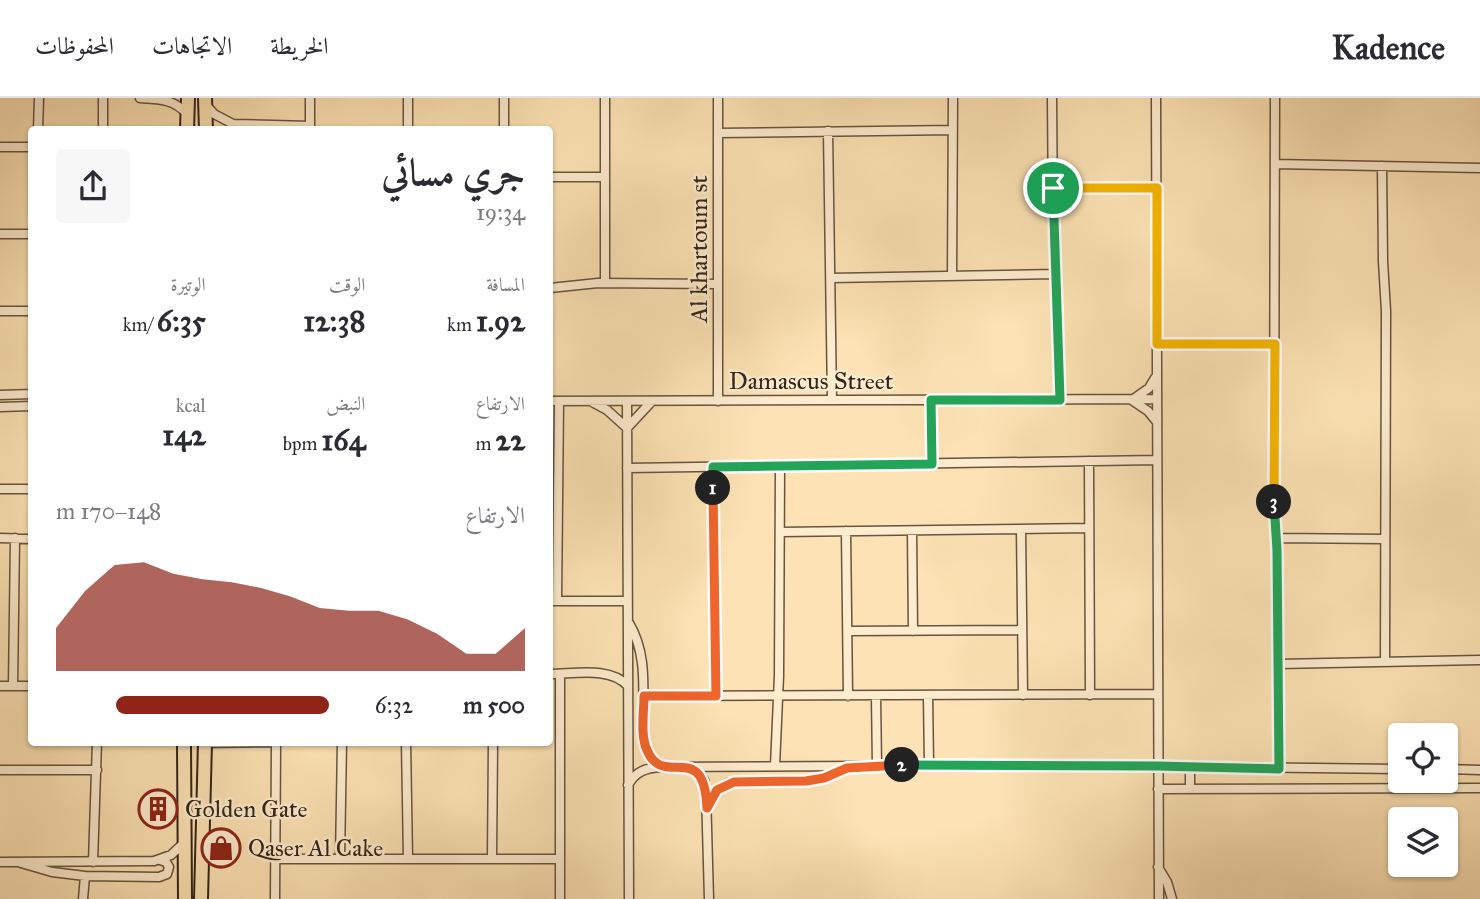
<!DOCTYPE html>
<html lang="ar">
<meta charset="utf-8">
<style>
:root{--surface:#fff;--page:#f7f7f7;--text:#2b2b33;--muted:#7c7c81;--line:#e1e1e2;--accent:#8f2418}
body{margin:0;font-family:"IM FELL Great Primer",Amiri,serif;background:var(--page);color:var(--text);direction:rtl;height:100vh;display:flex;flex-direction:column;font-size:26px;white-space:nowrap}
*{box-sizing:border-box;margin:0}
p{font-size:23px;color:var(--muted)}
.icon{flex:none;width:38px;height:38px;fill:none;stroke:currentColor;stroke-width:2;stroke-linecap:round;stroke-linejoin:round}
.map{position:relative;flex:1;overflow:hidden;direction:ltr}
.sheet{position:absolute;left:28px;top:28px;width:525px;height:620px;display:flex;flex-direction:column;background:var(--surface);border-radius:7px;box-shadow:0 2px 5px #0004;direction:rtl}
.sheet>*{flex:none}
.controls{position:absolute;left:1388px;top:625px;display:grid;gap:14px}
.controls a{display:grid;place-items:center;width:70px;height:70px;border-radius:7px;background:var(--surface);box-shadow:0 2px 5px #0004;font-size:35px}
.pin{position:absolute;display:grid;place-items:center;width:60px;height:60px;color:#fff;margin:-30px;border:4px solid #fff;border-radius:50%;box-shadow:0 2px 7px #0007}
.km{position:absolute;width:35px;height:35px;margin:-18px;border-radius:50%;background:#222;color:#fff;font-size:19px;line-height:35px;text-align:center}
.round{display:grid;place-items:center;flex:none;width:74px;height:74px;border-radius:7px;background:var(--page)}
.headline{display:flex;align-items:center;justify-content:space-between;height:119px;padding:0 28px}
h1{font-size:38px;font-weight:800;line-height:52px}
.stats{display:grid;grid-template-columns:repeat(3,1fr);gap:10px;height:119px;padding:7px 28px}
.stats div{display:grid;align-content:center}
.stats b{font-size:30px;font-weight:800}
.stats small{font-size:19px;font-weight:400}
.stats p{font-size:19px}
.chart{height:196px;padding:14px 28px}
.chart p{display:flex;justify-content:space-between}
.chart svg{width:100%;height:126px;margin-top:7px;fill:var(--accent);opacity:.7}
ul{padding:0 28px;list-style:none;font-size:23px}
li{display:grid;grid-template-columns:112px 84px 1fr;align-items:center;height:52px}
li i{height:18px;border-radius:9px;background:var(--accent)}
header{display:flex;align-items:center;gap:42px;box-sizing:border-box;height:98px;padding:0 35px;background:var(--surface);border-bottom:2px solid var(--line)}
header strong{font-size:33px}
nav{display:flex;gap:38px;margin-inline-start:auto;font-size:24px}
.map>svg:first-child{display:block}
</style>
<header>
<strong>Kadence</strong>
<nav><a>الخريطة</a><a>الاتجاهات</a><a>المحفوظات</a></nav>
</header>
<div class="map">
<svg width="1480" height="801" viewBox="0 0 1480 801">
<rect width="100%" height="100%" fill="#fce2b4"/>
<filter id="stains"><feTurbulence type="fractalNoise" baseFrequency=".00286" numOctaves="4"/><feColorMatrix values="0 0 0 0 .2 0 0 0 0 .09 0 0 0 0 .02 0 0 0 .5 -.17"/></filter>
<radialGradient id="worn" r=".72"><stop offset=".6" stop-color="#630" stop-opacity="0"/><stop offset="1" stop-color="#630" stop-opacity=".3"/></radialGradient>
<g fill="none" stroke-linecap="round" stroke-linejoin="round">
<g stroke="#66543f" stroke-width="11">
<path id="minor" d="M 140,0 C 159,1 174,1 187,16
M 310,0 L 310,32
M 504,0 L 504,32
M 718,0 L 718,303
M 1052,0 L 1053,121 L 1060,302
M 1156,0 L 1159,801
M 1275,0 L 1274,383 L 1277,452 L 1279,671
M 205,6 L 214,16 L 233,26 L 310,28
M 38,32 L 39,0
M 103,32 L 103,0
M 408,32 L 408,0
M 828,33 L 832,302
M 718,35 L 953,32
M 0,49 L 32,49
M 1275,66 L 1480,70
M 1382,68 L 1383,163 L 1386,213 L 1385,564
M 550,79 L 605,79
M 1053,90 L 1157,90
M 0,136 L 32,136
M 952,178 L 953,0
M 831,180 L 1055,176
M 605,185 L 605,0
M 550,190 L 598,185 L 718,186
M 0,213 L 32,213
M 1157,246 L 1275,246
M 0,297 L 32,296
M 1135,300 L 1149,290 L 1155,280
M 931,302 L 932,366
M 550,303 L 1157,301
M 627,303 L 629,801
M 1133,303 L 1148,313 L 1157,324
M 592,304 L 607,312 L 627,330 L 652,303
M 0,309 L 32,308
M 1089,363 L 1090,597
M 713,369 L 716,598
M 627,370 L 1157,362
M 0,391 L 32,391
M 1021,431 L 1023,597
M 846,433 L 848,598
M 912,433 L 913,533
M 780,434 L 1089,430
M 0,440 L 32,441
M 1277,440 L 1384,441
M 550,503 L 627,503
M 557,503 L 559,303
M 629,525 C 652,564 639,606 645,648 L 651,660 L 661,669
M 848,533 L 1022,532
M 1278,566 L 1480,562
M 550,576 C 574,576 610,568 628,588
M 0,588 L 32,588
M 13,588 L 15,440
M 644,598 L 1157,596
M 876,598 L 877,668
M 928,598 L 929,667
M 406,644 L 408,761
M 205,645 L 276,644
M 775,668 L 779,578 L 780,368
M 691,670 L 704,682 L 706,694 L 709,801
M 1446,671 L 1480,672
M 0,672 L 97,672
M 628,687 C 636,673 646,670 661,669 L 1048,667 L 1400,671
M 1158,691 L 1480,690
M 1190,691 L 1190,669
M 707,710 L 712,698 L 728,685 L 816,682 L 847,670
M 275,761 L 560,761
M 340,761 L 342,644
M 492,761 L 493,644
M 0,764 L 154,763 L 171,757 L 185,744
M 93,764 L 97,644
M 21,765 L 52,774 L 85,778 L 159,779 L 167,776 L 169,769 L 166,764 L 160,762
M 1158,769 L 1167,784 L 1172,801
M 83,801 L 85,778
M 275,801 L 276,644
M 560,801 L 560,576"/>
</g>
<g stroke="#342418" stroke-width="16">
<path id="primary" d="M 205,0 L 206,32
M 187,32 L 188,0
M 184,644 L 185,801
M 201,801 L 205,644"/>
</g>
<use href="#minor" stroke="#fdecce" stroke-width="8"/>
<use href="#primary" stroke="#fce2b4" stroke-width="12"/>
</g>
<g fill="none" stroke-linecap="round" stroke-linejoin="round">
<g stroke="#fff" stroke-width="14">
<path id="split-1" d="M 713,390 L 713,369 L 932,366 L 931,302 L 1060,302 L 1053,90"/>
</g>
<g stroke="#fff" stroke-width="14">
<path id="split-2" d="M 713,390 L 716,598 L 644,598 C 644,614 640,637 647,652 C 663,692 704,639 707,710 L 717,692 L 734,684 L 806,683 L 824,680 L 847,670 L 902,667"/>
</g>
<g stroke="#fff" stroke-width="14">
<path id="split-3" d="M 902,667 L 1157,668 L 1279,671 L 1277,452 L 1274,404"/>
</g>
<g stroke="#fff" stroke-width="14">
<path id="split-4" d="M 1053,90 L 1157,90 L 1157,246 L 1275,246 L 1274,404"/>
</g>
<use href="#split-1" stroke="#22a559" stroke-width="9"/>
<use href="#split-2" stroke="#f0652b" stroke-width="9"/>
<use href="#split-3" stroke="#22a559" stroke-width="9"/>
<use href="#split-4" stroke="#f5b400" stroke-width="9"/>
</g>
<defs>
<g id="building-ring" transform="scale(2.0125)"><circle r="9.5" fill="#fdecce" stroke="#8f2418" stroke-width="1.5"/><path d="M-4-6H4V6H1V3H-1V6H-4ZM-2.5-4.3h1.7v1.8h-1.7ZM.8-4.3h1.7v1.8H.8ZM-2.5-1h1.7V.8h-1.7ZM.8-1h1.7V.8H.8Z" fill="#8f2418"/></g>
<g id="shop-ring" transform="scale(2.0125)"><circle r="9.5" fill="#fdecce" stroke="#8f2418" stroke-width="1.5"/><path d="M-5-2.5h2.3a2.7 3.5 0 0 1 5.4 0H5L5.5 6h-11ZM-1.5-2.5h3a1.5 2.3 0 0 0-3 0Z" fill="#8f2418"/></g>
</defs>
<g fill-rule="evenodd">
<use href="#building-ring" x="158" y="711"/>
<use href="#shop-ring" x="221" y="750"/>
</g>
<g text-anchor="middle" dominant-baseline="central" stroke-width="5" stroke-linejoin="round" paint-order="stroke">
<g font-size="24" fill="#342418" stroke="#fdecce">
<text transform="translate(699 151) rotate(-90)">Al khartoum st</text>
<text x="811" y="283">Damascus Street</text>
</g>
<g font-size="24" fill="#342418" stroke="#fdecce" text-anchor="start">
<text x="185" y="711">Golden Gate</text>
<text x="248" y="750">Qaser Al Cake</text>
</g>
</g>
<rect width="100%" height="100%" filter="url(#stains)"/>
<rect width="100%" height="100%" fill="url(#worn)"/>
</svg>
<div class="controls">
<a><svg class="icon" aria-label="locate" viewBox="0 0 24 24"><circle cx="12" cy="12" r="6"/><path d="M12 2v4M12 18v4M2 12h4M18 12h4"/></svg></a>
<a><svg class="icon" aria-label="layers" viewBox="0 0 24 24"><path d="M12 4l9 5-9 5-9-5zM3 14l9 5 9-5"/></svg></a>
</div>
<div class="pin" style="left:1053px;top:90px;background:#1e9e55"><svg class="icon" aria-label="arrive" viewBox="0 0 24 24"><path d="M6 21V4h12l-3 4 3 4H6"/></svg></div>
<b class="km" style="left:713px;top:390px">1</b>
<b class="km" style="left:902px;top:667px">2</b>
<b class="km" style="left:1274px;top:404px">3</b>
<section class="sheet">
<div class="headline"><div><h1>جري مسائي</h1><p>19:34</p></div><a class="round"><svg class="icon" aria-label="share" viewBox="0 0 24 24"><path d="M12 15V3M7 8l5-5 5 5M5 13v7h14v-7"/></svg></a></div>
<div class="stats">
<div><p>المسافة</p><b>1.92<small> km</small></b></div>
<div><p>الوقت</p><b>12:38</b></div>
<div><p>الوتيرة</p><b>6:35<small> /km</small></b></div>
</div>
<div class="stats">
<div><p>الارتفاع</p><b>22<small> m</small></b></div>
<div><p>النبض</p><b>164<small> bpm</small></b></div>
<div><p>kcal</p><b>142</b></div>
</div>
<div class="chart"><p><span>الارتفاع</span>148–170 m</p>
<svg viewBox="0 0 160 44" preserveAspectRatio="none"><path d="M0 44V29L10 16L20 7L30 6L40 10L50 12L60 13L70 15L80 18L90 22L100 23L110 23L120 26L130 31L140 38L150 38L160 29V44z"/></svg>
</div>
<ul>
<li><b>500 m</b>6:32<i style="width:78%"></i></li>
</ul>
</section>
</div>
